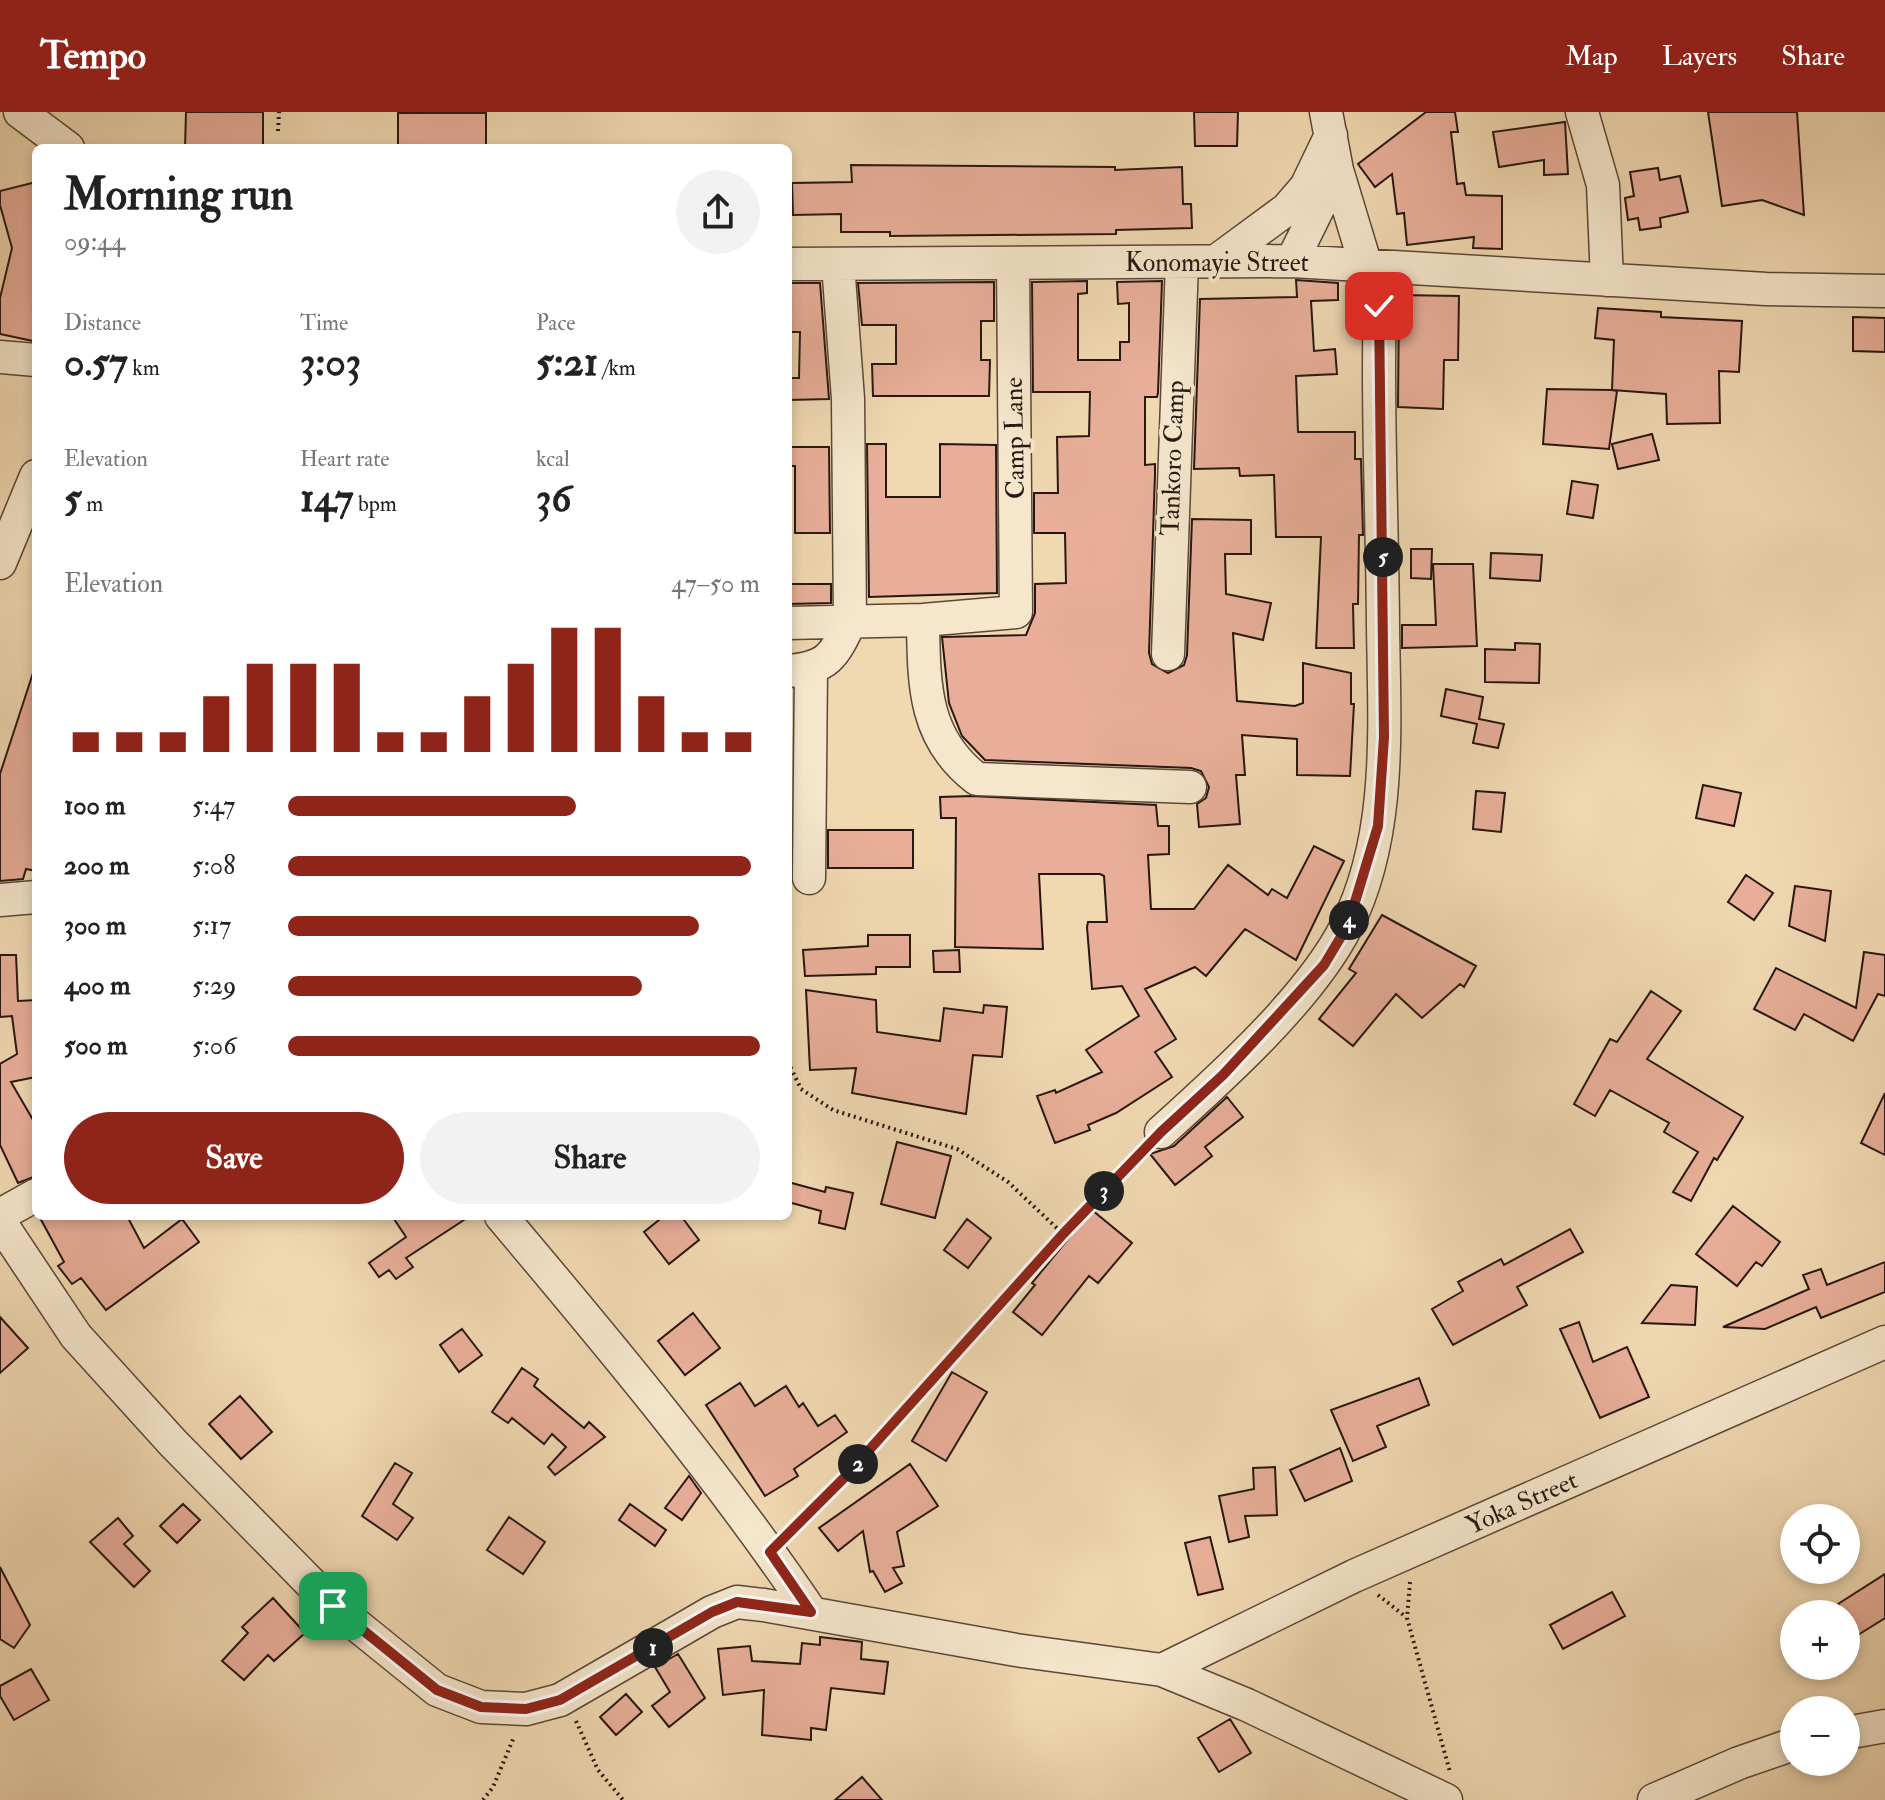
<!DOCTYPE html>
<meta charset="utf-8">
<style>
:root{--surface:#fff;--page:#f2f2f2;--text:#222;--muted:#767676;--accent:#8f2418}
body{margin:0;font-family:"IM FELL Double Pica",serif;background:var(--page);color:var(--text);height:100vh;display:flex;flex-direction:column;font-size:30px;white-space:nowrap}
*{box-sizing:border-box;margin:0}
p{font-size:26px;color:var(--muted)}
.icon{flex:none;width:44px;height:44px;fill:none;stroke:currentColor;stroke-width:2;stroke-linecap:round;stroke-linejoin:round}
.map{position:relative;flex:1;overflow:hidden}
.side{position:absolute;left:32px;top:32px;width:760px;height:1076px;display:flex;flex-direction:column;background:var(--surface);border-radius:12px;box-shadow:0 4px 12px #0003}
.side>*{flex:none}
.buttons{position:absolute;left:1780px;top:1392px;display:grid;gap:16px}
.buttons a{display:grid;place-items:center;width:80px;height:80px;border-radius:50%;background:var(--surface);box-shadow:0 4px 12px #0003;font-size:40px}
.pin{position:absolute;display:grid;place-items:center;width:68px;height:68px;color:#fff;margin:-34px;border-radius:16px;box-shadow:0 4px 12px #0006}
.km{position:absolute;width:40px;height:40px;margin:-20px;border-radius:50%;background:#222;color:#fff;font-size:22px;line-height:40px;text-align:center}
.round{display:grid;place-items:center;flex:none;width:84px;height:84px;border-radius:42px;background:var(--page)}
.overview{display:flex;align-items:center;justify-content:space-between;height:136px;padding:0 32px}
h1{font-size:44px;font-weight:800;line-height:60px}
.figures{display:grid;grid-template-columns:repeat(3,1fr);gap:12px;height:136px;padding:8px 32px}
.figures div{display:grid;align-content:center}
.figures b{font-size:40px;font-weight:800}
.figures small{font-size:22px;font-weight:400}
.figures p{font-size:22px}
.chart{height:224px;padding:16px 32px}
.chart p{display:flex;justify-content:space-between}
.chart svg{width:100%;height:144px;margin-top:8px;stroke:var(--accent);stroke-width:6}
.cta{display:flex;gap:16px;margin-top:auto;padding:16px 32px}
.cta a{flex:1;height:92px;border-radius:48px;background:var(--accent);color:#fff;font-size:32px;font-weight:800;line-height:92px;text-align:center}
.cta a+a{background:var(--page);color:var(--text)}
ul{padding:0 32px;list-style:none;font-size:26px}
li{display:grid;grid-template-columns:128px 96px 1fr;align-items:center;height:60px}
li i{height:20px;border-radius:10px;background:var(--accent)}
header{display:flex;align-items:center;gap:48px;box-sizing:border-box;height:112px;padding:0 40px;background:var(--accent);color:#fff}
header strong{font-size:38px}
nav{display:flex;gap:44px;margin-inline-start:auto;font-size:28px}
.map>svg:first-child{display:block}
</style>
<header>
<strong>Tempo</strong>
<nav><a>Map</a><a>Layers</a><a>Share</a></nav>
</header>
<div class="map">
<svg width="1885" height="1688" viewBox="0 0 1885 1688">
<rect width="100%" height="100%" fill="#f0d8b1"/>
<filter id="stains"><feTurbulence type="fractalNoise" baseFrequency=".0025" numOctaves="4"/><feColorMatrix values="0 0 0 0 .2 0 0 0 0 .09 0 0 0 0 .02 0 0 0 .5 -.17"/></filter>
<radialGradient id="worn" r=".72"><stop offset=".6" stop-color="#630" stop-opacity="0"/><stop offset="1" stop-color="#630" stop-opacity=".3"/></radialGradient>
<path fill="#e8ae99" stroke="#281710" stroke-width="2" d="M 186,0 L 263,0 L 263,36 L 185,36 Z
M 1194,0 L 1238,0 L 1237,34 L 1195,34 Z
M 1426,0 L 1455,0 L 1458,20 L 1451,20 L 1457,72 L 1464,71 L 1466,83 L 1502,84 L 1502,137 L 1473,136 L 1474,125 L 1407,133 L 1404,101 L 1397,102 L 1392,62 L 1375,75 L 1358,52 Z
M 1708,0 L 1797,0 L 1804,103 L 1762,88 L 1722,94 Z
M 398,1 L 486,1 L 486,36 L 398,36 Z
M 1565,10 L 1568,62 L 1544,63 L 1544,48 L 1499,55 L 1493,20 Z
M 851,53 L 1115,55 L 1115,58 L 1182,55 L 1183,92 L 1191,92 L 1192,116 L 1116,118 L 1116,122 L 890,124 L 890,120 L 841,120 L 841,102 L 793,103 L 792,71 L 852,70 Z
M 1658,56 L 1660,68 L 1680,64 L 1688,100 L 1660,106 L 1661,115 L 1640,118 L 1638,106 L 1628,108 L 1625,86 L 1634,84 L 1630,60 Z
M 36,70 L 36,218 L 33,229 L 0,222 L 0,186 L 12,136 L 0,93 L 0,79 Z
M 1296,168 L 1338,171 L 1338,188 L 1311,189 L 1314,239 L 1335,237 L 1337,262 L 1296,264 L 1298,320 L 1355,320 L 1355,347 L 1361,347 L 1363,423 L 1359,423 L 1358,492 L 1353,492 L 1354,536 L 1316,536 L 1321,425 L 1276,425 L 1274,363 L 1240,364 L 1239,356 L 1194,357 L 1200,187 L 1297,185 Z
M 1087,169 L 1087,181 L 1078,182 L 1078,248 L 1120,248 L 1120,230 L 1129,230 L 1129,191 L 1118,192 L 1117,170 L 1162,169 L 1158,281 L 1157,285 L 1145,285 L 1145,353 L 1155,352 L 1155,362 L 1149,541 L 1152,552 L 1168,561 L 1184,553 L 1187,543 L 1192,407 L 1251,408 L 1251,442 L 1225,442 L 1226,482 L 1271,491 L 1263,528 L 1233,521 L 1237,589 L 1295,594 L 1303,591 L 1303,551 L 1351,561 L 1351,592 L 1354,592 L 1350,664 L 1297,663 L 1297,627 L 1242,623 L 1245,663 L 1236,663 L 1240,712 L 1199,715 L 1197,692 L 1206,686 L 1209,675 L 1201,659 L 1191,656 L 985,648 L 962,624 L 949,591 L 942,525 L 1026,523 L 1035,501 L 1035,472 L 1066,471 L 1065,421 L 1034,421 L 1034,381 L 1058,381 L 1057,325 L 1089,324 L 1090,280 L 1033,280 L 1032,170 Z
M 994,170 L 994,209 L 981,209 L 981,248 L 990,248 L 989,284 L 873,284 L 872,252 L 896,252 L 896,213 L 862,213 L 858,171 Z
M 788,171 L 820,171 L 829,287 L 788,288 L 788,266 L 799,266 L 800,220 L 788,220 Z
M 1399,183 L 1459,184 L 1458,248 L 1444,248 L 1443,297 L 1398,295 Z
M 1598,196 L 1661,200 L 1661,205 L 1742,209 L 1739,260 L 1719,259 L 1720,311 L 1667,312 L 1666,282 L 1612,278 L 1617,279 L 1609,337 L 1543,332 L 1547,277 L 1612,278 L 1614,228 L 1595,226 Z
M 1853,205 L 1885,206 L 1885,240 L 1853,239 Z
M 1652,322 L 1659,348 L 1618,357 L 1612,332 Z
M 867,332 L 886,332 L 886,385 L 940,385 L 940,332 L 996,333 L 997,481 L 869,485 Z
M 788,335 L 829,335 L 830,421 L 795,421 L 795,354 L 788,354 Z
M 1572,369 L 1598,373 L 1593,406 L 1567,402 Z
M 1411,437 L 1432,437 L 1431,467 L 1411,466 Z
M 1491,441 L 1542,443 L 1540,469 L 1490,466 Z
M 1433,452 L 1473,452 L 1477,534 L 1402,536 L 1402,513 L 1436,513 Z
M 788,472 L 831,472 L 831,491 L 788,492 Z
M 1515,531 L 1540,532 L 1539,571 L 1485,570 L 1485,537 L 1515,538 Z
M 33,561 L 36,562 L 36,759 L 26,757 L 23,767 L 0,769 L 0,662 Z
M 1446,577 L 1483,585 L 1479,607 L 1504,612 L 1498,636 L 1473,631 L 1477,612 L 1441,604 Z
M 1703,673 L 1741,681 L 1734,714 L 1696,706 Z
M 1476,679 L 1505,681 L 1501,720 L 1473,717 Z
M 972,684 L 1156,693 L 1158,714 L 1169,714 L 1169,742 L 1148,743 L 1151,797 L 1194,797 L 1228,753 L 1268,783 L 1272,777 L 1287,786 L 1314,734 L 1344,749 L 1296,848 L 1245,817 L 1206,864 L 1195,855 L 1145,877 L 1176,927 L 1155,940 L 1172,965 L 1116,1001 L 1088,1013 L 1090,1018 L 1055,1031 L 1037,984 L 1055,978 L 1056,981 L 1102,960 L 1086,938 L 1139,904 L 1122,874 L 1092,877 L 1087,815 L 1088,810 L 1107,810 L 1104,764 L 1100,762 L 1039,762 L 1043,837 L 955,835 L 956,706 L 941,706 L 940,685 Z
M 828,718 L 913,718 L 913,756 L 828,756 Z
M 1746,763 L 1773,781 L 1754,808 L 1728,790 Z
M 1795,774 L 1831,779 L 1825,829 L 1789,814 Z
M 1382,803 L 1476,854 L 1464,875 L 1460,872 L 1422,906 L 1396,882 L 1353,934 L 1319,907 L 1356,861 L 1349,857 Z
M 868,823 L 910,823 L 910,855 L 876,855 L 876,862 L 805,864 L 803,838 L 868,834 Z
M 959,838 L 960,860 L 934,860 L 933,839 Z
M 1864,840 L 1885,843 L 1885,884 L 1878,882 L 1853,929 L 1804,902 L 1795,918 L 1754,897 L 1776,856 L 1856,896 Z
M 0,843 L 16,843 L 18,889 L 36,888 L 36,965 L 11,970 L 36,1013 L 36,1064 L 18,1071 L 0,1033 L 0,952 L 17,942 L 12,904 L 0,905 Z
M 806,878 L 876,888 L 877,920 L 940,929 L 944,896 L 983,901 L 984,893 L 1007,895 L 1002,945 L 973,943 L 966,1002 L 852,981 L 856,956 L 810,958 Z
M 1651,879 L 1681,899 L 1647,947 L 1743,1005 L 1717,1048 L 1714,1046 L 1691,1089 L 1673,1080 L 1698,1040 L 1664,1020 L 1669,1011 L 1610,978 L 1595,1004 L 1574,992 L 1610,927 L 1617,930 Z
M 1885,981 L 1885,1043 L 1861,1031 Z
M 1227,985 L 1243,1005 L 1205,1035 L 1212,1044 L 1175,1073 L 1150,1042 L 1174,1034 Z
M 897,1030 L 951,1044 L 935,1106 L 881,1092 Z
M 788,1070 L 825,1080 L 826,1075 L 853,1081 L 845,1117 L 819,1111 L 821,1099 L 788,1090 Z
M 1733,1094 L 1780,1130 L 1762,1154 L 1756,1150 L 1737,1174 L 1696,1142 Z
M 1092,1098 L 1132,1131 L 1098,1171 L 1089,1164 L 1042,1223 L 1013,1200 L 1035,1173 L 1032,1171 Z
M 39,1104 L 127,1104 L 144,1136 L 182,1107 L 199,1130 L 106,1198 L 81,1166 L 72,1172 L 58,1154 L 64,1150 Z
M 392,1104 L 470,1104 L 406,1146 L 413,1155 L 396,1167 L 389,1158 L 379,1165 L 369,1151 L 406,1125 Z
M 664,1104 L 681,1104 L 699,1128 L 669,1152 L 644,1120 Z
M 967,1107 L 991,1126 L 968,1156 L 944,1138 Z
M 1570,1117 L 1583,1140 L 1517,1175 L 1527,1193 L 1453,1233 L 1432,1197 L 1463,1179 L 1458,1170 L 1501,1147 L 1504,1153 Z
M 1885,1150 L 1885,1180 L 1821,1206 L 1816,1195 L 1765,1217 L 1723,1215 L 1809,1177 L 1803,1163 L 1821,1157 L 1827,1173 Z
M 1671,1173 L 1697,1175 L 1695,1213 L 1642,1211 Z
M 693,1201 L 720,1236 L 685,1263 L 658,1229 Z
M 0,1205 L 28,1236 L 0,1261 Z
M 1579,1210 L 1593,1250 L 1627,1235 L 1649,1285 L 1600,1306 L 1560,1217 Z
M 462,1217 L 482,1243 L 459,1260 L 440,1233 Z
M 522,1256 L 538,1267 L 534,1274 L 584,1316 L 589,1310 L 605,1325 L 555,1363 L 548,1355 L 566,1335 L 552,1322 L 544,1332 L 512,1306 L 508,1311 L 492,1300 Z
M 952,1260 L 987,1280 L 946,1349 L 912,1329 Z
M 1419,1266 L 1429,1293 L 1377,1314 L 1386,1335 L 1353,1349 L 1331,1298 Z
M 740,1271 L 755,1294 L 786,1274 L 799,1295 L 803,1291 L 818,1314 L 835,1303 L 847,1320 L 794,1357 L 798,1364 L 765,1384 L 706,1293 Z
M 240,1284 L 272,1320 L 241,1347 L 209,1312 Z
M 1340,1336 L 1352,1369 L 1305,1389 L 1290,1358 Z
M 395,1351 L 412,1361 L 393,1392 L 413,1406 L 397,1428 L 362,1404 Z
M 910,1352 L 938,1394 L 897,1420 L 904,1454 L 893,1456 L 902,1471 L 885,1480 L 873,1459 L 870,1460 L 863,1419 L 838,1439 L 819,1416 Z
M 1275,1355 L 1277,1403 L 1245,1404 L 1249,1425 L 1229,1430 L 1219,1384 L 1254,1377 L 1253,1356 Z
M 689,1364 L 701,1381 L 682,1408 L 665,1396 Z
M 183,1392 L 200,1408 L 177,1431 L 160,1414 Z
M 630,1392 L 666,1418 L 655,1434 L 619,1408 Z
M 509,1405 L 545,1430 L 523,1462 L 487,1438 Z
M 118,1406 L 133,1424 L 124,1432 L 150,1459 L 134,1475 L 90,1430 Z
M 1210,1425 L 1223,1477 L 1198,1483 L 1185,1431 Z
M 0,1455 L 30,1513 L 14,1536 L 0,1527 Z
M 1885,1462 L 1885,1506 L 1858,1523 L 1838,1492 Z
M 1612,1480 L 1625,1504 L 1563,1537 L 1550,1513 Z
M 273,1486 L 305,1521 L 274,1549 L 268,1543 L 244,1568 L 222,1549 L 248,1521 L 242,1515 Z
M 820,1525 L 862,1530 L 861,1547 L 888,1550 L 884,1582 L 831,1576 L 826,1618 L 811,1616 L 811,1628 L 762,1623 L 764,1578 L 723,1583 L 718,1537 L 750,1534 L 752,1549 L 800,1552 L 802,1531 L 820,1533 Z
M 678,1542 L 705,1586 L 669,1615 L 652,1594 L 670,1580 L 655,1555 Z
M 31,1557 L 49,1588 L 14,1608 L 0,1584 L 0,1574 Z
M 626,1582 L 642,1600 L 616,1623 L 600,1605 Z
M 1230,1607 L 1251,1641 L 1219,1660 L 1198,1626 Z
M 862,1665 L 882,1688 L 835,1688 Z"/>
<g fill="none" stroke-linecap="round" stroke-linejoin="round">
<g stroke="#5a4738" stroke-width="35">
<path id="minor" d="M 20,0 L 68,36
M 1326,0 L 1337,58 L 1366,154
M 1582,0 L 1603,73 L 1607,168
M 1292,149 L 1337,58
M 1215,150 L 1287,97 L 1306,75 L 1331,23
M 788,152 L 1292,149 L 1766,177 L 1885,179
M 0,245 L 36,248
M 0,451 L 36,364
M 923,508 C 924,572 923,626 977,667 L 1190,675
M 788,511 L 923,508 L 1016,500 L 1013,151
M 1168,542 L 1182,150
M 788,559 C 828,556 834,544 850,510 L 848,287 L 838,152
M 809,766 L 811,557
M 0,788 L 36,785
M 1161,1020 C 1221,966 1310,886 1346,815 C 1393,723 1384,611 1383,512 C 1382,393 1376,274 1381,155
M 0,1103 L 36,1083
M 501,1104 C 609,1232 717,1361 811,1500
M 0,1110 L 76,1224 L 173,1331 L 333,1494 L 437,1578 L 481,1595 L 526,1597 L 560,1588 L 712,1500 L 737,1490 L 764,1493 L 1016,1538 L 1162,1558 L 1247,1593 L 1446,1688
M 1162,1558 L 1354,1464 L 1885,1230
M 1846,1621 L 1885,1614
M 1654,1688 L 1739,1651 L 1794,1632"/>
</g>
<path stroke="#281710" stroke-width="4" stroke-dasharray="2 4" stroke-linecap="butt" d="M 278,19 L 279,0
M 788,950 L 801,977 L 833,998 L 957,1037 L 1008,1070 L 1062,1121
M 789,1422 L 885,1322 L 1063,1122 L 1142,1040
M 1410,1470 L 1407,1506 L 1450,1660
M 1378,1483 L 1406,1505
M 576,1609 L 598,1658 L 623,1688
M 483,1688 L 493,1675 L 514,1625"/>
<use href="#minor" stroke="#f5e6cc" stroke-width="32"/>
</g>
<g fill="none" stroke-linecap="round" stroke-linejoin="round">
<g stroke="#fff" stroke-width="16">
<path id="route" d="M 333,1494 L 437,1578 L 481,1595 L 526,1597 L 560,1588 L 712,1500 L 737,1490 L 811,1500 L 770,1440 L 844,1366 L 1063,1122 L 1161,1020 L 1223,963 L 1324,853 L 1348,813 L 1378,714 L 1384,625 L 1379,194"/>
</g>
<use href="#route" stroke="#8f2418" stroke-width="10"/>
</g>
<g text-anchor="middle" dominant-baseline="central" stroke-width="8" stroke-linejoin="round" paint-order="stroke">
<g font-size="26" fill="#281710" stroke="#f5e6cc">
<text x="1217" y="151">Konomayie Street</text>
<text transform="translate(1015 326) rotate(-91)">Camp Lane</text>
<text transform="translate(1173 346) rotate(-88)">Tankoro Camp</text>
<text transform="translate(1522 1391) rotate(-24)">Yoka Street</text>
</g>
</g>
<rect width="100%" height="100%" filter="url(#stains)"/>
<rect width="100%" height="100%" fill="url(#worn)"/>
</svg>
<div class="buttons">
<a><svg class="icon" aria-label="locate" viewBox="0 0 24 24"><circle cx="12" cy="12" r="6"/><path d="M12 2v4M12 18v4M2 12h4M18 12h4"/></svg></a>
<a>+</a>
<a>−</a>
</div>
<div class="pin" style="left:333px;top:1494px;background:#1e9e55"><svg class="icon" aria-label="arrive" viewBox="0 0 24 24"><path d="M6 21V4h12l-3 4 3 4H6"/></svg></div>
<div class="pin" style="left:1379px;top:194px;background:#d93025"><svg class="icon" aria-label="check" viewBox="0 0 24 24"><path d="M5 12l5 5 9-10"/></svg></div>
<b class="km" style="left:653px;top:1536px">1</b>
<b class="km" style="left:858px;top:1352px">2</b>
<b class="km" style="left:1104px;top:1079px">3</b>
<b class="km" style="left:1349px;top:808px">4</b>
<b class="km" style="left:1383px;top:445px">5</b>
<section class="side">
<div class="overview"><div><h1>Morning run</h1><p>09:44</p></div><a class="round"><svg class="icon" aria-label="share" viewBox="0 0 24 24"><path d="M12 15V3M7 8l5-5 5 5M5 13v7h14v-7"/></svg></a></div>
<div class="figures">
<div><p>Distance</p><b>0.57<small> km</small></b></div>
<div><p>Time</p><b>3:03</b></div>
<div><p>Pace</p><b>5:21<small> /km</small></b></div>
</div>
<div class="figures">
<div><p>Elevation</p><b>5<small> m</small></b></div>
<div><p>Heart rate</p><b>147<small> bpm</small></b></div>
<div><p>kcal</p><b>36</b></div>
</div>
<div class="chart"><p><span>Elevation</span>47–50 m</p>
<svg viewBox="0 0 160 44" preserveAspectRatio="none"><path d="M5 44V38M15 44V38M25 44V38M35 44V27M45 44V17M55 44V17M65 44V17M75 44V38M85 44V38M95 44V27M105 44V17M115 44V6M125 44V6M135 44V27M145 44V38M155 44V38"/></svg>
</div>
<ul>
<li><b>100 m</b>5:47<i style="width:61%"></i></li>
<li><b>200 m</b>5:08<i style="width:98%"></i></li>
<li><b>300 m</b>5:17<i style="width:87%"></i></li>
<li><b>400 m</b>5:29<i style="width:75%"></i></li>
<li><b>500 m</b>5:06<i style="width:100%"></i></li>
</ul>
<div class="cta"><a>Save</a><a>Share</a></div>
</section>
</div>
